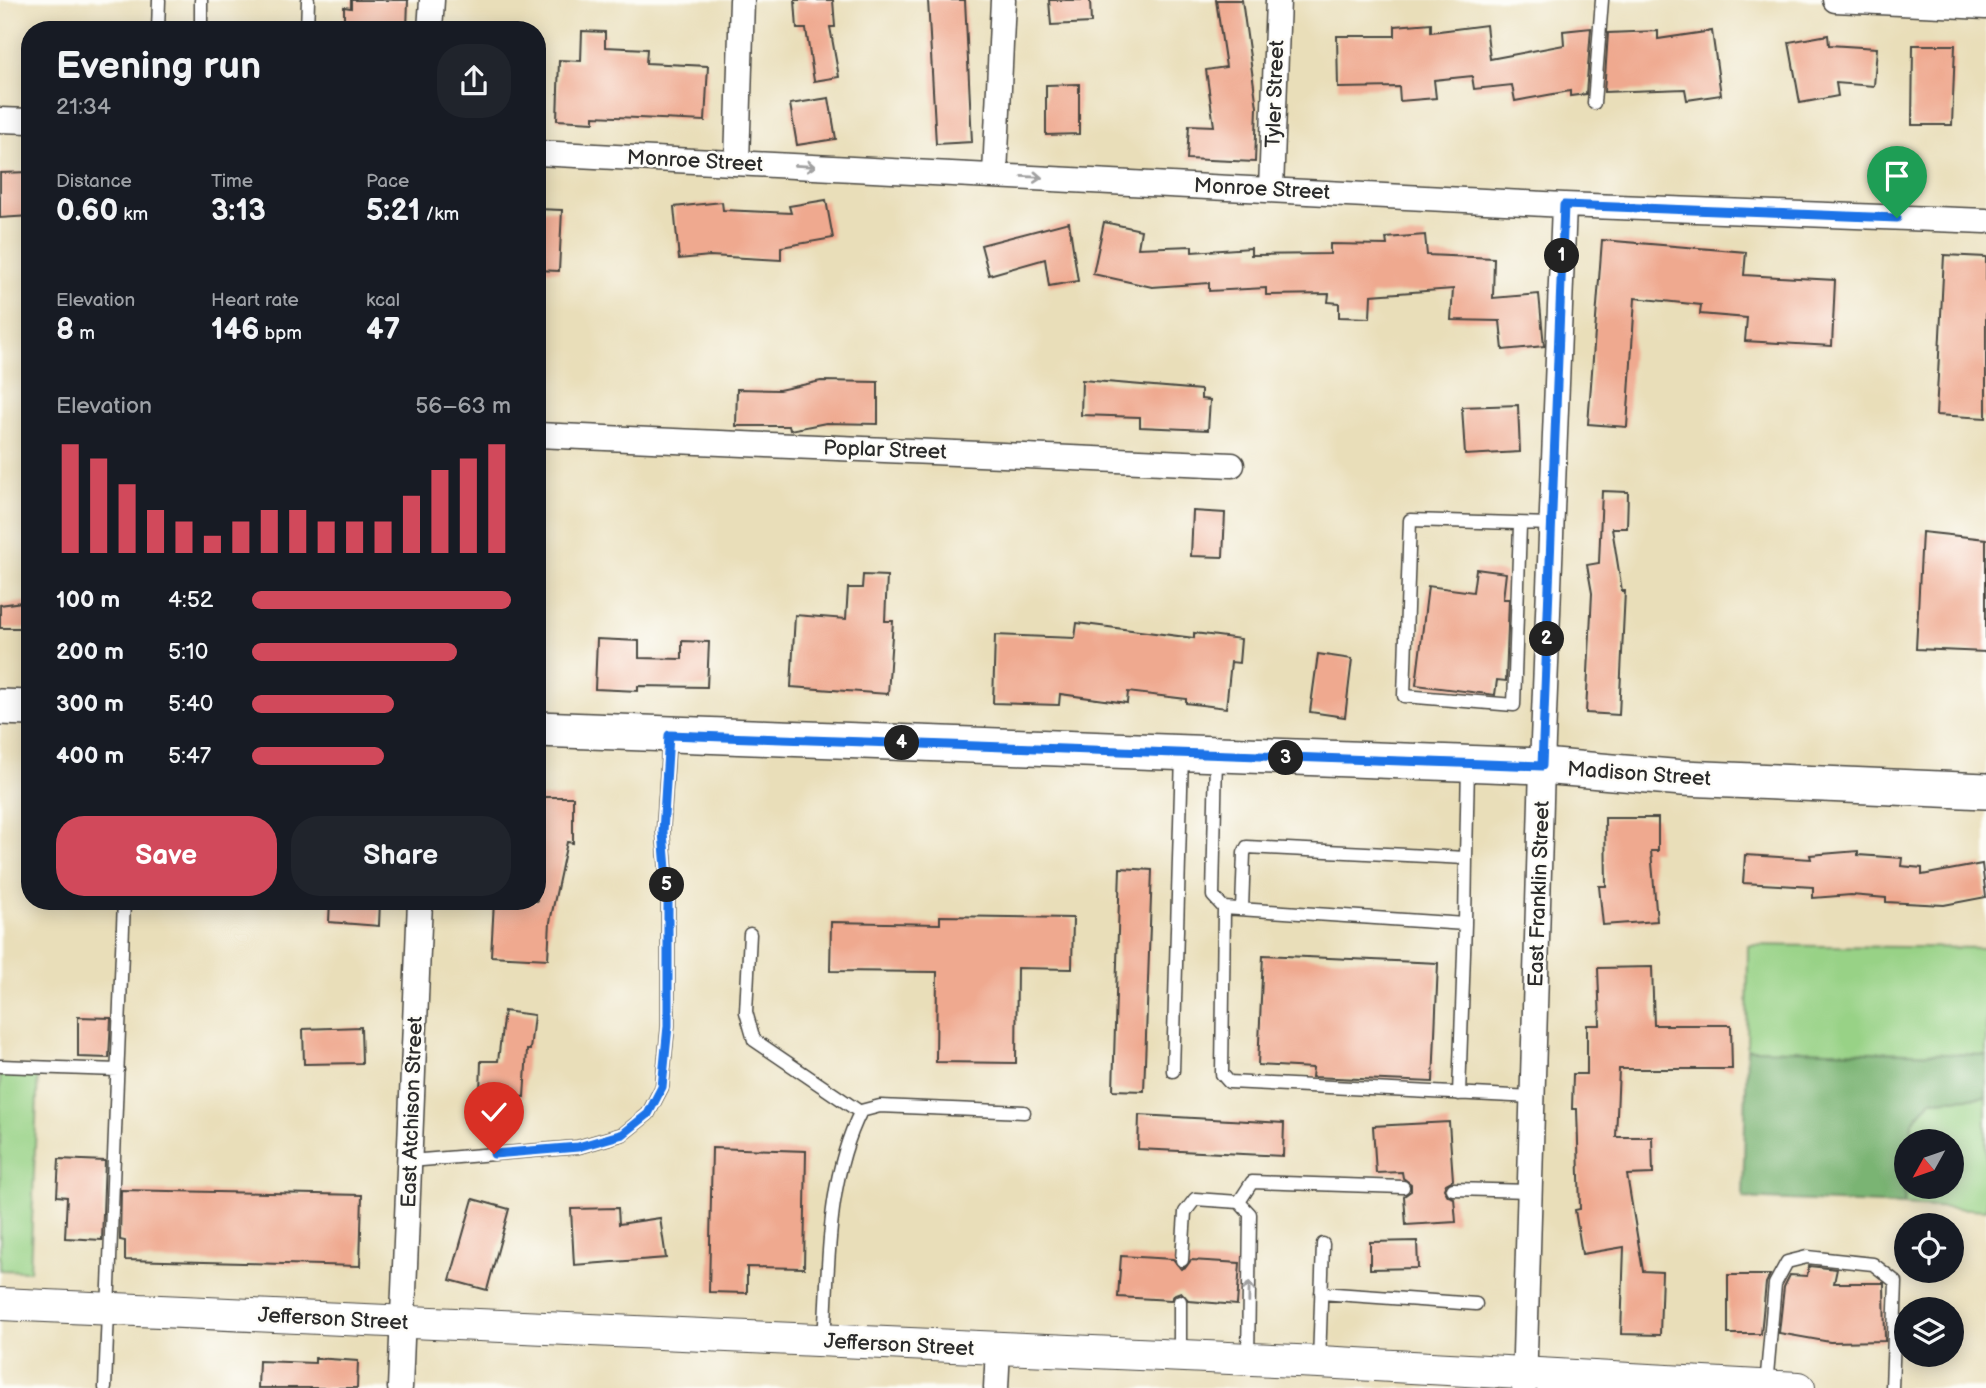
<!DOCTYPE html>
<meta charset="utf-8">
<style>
:root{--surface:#171b24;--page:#20242c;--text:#f1f3f6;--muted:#9ea1a6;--accent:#d1495b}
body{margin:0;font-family:"Balsamiq Sans",sans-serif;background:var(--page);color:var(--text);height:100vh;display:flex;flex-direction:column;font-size:26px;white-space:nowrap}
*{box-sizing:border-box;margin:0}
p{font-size:23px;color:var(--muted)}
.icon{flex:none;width:38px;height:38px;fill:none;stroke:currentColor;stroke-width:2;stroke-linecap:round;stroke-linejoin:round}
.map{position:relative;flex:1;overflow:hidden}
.details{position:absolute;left:21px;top:21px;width:525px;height:889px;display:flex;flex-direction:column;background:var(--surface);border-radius:28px;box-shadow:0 4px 18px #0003}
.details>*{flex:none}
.needle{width:46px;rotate:230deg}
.controls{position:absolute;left:1894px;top:1129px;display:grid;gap:14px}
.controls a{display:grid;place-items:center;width:70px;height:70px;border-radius:50%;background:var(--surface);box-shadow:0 4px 18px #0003;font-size:35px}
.pin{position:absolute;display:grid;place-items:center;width:60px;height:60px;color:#fff;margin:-72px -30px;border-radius:50% 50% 50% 0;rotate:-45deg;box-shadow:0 0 7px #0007}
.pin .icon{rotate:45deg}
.km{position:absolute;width:35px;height:35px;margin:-18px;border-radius:50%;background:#222;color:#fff;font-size:19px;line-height:35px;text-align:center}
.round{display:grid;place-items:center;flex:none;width:74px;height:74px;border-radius:28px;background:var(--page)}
.head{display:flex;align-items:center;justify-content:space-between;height:119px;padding:0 35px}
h1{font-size:38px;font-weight:700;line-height:52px}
.metrics{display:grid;grid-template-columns:repeat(3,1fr);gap:10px;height:119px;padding:7px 35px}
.metrics div{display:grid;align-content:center}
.metrics b{font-size:30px;font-weight:700}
.metrics small{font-size:19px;font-weight:400}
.metrics p{font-size:19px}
.chart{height:196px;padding:14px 35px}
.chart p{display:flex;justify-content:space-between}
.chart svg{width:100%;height:126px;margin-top:7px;stroke:var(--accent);stroke-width:6}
.button{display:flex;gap:14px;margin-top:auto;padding:14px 35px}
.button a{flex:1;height:80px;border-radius:28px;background:var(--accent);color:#fff;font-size:28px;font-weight:700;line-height:80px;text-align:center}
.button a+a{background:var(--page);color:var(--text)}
ul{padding:0 35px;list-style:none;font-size:23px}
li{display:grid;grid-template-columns:112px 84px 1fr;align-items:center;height:52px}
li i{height:18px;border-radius:9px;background:var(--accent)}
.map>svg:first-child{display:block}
</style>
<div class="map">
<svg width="1986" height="1388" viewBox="0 0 1986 1388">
<rect width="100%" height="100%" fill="#fdfcf7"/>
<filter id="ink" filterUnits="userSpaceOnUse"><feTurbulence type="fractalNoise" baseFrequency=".0143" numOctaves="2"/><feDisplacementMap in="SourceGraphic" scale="14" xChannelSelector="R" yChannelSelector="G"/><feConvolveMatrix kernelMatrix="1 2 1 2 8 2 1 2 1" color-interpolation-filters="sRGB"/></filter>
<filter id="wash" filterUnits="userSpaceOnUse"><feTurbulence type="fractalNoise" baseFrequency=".00686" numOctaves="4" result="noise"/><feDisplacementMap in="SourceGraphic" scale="28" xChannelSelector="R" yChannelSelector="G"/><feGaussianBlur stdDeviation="1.57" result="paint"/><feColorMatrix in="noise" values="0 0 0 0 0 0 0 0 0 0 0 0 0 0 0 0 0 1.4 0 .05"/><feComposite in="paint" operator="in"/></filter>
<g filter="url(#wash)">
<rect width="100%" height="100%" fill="#e9deb9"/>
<path fill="#98d286" stroke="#627e58" stroke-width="2" d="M 1748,945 L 1986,948 L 1986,1055 L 1747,1049 Z
M 0,1069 L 38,1071 L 30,1271 L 0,1270 Z
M 1986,1097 L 1986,1210 L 1904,1205 L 1906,1187 L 1951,1186 L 1951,1141 L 1910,1141 L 1912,1123 L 1931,1100 Z"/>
<path fill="#7ab473" stroke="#52704f" stroke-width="2" d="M 1747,1049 L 1986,1055 L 1986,1097 L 1931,1100 L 1912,1123 L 1910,1141 L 1906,1141 L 1904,1205 L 1743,1198 Z"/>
<g id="blocks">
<path fill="#efa98f" d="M 351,0 L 408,0 L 407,30 L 344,30 L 344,7 L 351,8 Z
M 795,0 L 833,0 L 835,27 L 830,27 L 839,77 L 814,81 L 806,29 L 797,29 Z
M 928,0 L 965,0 L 972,142 L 936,144 Z
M 1049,0 L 1090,0 L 1091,23 L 1051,25 Z
M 1216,0 L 1242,0 L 1257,107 L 1255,162 L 1187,159 L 1189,125 L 1214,126 L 1206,70 L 1226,67 Z
M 1431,23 L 1431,32 L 1486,25 L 1490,59 L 1564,45 L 1563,31 L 1591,28 L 1586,94 L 1570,96 L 1570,91 L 1515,101 L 1512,85 L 1474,89 L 1472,76 L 1434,80 L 1436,98 L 1400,101 L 1399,87 L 1338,88 L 1337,36 L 1395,36 L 1395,26 Z
M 582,31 L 605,32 L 605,47 L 647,49 L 646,63 L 708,66 L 705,121 L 594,116 L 594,122 L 557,120 L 559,60 L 581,61 Z
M 1658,31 L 1658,39 L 1712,31 L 1721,95 L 1687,100 L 1685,89 L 1604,92 L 1608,33 Z
M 1828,35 L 1829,45 L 1877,48 L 1874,86 L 1836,83 L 1838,96 L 1800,103 L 1789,42 Z
M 1913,45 L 1955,45 L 1952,125 L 1912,125 Z
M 1079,84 L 1079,134 L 1046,135 L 1046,85 Z
M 829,98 L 836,139 L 797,145 L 790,104 Z
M 30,172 L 30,216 L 0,218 L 0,173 Z
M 826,200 L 833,238 L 781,247 L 781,260 L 710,256 L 679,259 L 674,207 L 722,202 L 723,210 L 791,213 L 789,206 Z
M 537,209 L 562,210 L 559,271 L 537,270 Z
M 1069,222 L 1078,281 L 1049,286 L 1045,259 L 989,275 L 981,245 Z
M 1104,222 L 1141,230 L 1138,248 L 1192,246 L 1192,252 L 1251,248 L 1251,255 L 1330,254 L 1330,244 L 1387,245 L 1386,238 L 1425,235 L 1427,255 L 1494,258 L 1493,298 L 1539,294 L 1544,346 L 1503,350 L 1500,321 L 1451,320 L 1453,289 L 1371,295 L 1370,318 L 1339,317 L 1339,303 L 1328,302 L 1329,294 L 1266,295 L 1266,288 L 1209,291 L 1209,283 L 1152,287 L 1093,274 Z
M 1602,240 L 1746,252 L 1744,275 L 1835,280 L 1832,346 L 1745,341 L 1747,318 L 1700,314 L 1701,305 L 1635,298 L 1627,427 L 1588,424 Z
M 1944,255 L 1986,257 L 1986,418 L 1936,415 Z
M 1082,380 L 1201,390 L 1201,399 L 1210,400 L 1208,430 L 1140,427 L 1140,417 L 1081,415 Z
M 821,381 L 878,382 L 878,424 L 826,423 L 790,430 L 789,426 L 736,426 L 737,389 L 779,390 Z
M 1518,405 L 1520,452 L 1465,455 L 1462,407 Z
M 1602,491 L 1628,492 L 1627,528 L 1612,528 L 1622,591 L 1625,591 L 1619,715 L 1586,713 L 1592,593 L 1587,565 L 1599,563 Z
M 1193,511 L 1225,513 L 1223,557 L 1191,556 Z
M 1922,532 L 1986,539 L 1986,652 L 1916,649 Z
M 1476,569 L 1506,573 L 1503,599 L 1509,599 L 1506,681 L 1497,680 L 1495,695 L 1416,685 L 1428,586 L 1473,592 Z
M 863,575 L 887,576 L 885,621 L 893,621 L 888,694 L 791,687 L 795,615 L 846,619 L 848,588 L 862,588 Z
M 30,601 L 30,628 L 0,628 L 0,605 Z
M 1077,623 L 1194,638 L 1194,633 L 1241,639 L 1239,663 L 1231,662 L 1226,708 L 1186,703 L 1186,699 L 1128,692 L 1127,703 L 1060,694 L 1059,705 L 993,703 L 995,635 L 1075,638 Z
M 597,639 L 639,641 L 639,658 L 682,659 L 682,641 L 709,642 L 707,687 L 638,686 L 638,691 L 595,689 Z
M 1318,654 L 1352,659 L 1345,717 L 1310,712 Z
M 537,797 L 573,797 L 573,843 L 567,842 L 550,922 L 548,959 L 491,956 L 494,901 L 537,901 Z
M 1605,818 L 1658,818 L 1658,851 L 1651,851 L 1657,921 L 1603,925 L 1599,886 L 1606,886 Z
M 1858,851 L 1858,855 L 1902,858 L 1901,866 L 1922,868 L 1922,875 L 1982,864 L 1986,897 L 1944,905 L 1886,902 L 1886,898 L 1851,895 L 1813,898 L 1813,887 L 1743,883 L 1745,855 L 1811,859 L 1810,855 Z
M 1120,868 L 1152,870 L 1144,1091 L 1113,1090 Z
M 330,901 L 380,901 L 379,926 L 329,922 Z
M 940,916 L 1073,918 L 1072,969 L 1017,968 L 1016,1063 L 936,1062 L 937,972 L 830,971 L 831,922 L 940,924 Z
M 1263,955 L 1438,963 L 1433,1082 L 1312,1077 L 1313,1068 L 1258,1065 Z
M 1652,967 L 1654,1025 L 1731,1025 L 1732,1069 L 1619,1069 L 1616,1137 L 1652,1137 L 1653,1174 L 1627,1175 L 1643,1271 L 1662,1272 L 1660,1335 L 1621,1334 L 1624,1247 L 1582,1254 L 1575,1210 L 1580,1209 L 1577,1109 L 1572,1109 L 1573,1074 L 1587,1074 L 1587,1025 L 1600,1025 L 1598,968 Z
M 504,1011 L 534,1015 L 530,1050 L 527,1050 L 524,1097 L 480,1094 L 481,1061 L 498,1061 Z
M 78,1017 L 111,1018 L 109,1058 L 78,1057 Z
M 361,1027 L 362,1063 L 304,1064 L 303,1029 Z
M 1139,1115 L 1284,1123 L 1283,1156 L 1138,1149 Z
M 1449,1122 L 1453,1180 L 1446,1184 L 1444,1189 L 1448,1196 L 1454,1198 L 1456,1222 L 1406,1225 L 1404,1196 L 1411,1191 L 1411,1184 L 1403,1178 L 1402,1172 L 1376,1173 L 1373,1126 Z
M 712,1148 L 806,1151 L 804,1268 L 747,1267 L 747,1293 L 709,1292 Z
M 59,1159 L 105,1161 L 102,1240 L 65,1238 L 67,1197 L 57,1196 Z
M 121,1190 L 362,1195 L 360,1266 L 125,1260 L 125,1241 L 120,1240 Z
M 473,1199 L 509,1209 L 487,1290 L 450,1280 Z
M 618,1208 L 619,1224 L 660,1218 L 666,1258 L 574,1265 L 571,1209 Z
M 1417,1241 L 1418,1268 L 1370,1269 L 1370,1242 Z
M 1121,1256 L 1173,1259 L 1181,1269 L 1186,1267 L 1191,1260 L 1240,1263 L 1237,1305 L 1189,1301 L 1181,1292 L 1175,1294 L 1171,1300 L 1118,1297 Z
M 1809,1266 L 1837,1269 L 1834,1283 L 1884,1283 L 1885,1341 L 1830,1342 L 1779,1333 L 1784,1287 L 1790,1275 L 1807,1276 Z
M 1728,1275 L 1770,1275 L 1766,1283 L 1761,1334 L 1728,1334 Z
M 315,1358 L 358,1361 L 357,1388 L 258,1388 L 259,1361 L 315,1363 Z"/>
</g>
</g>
<g filter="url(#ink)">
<use href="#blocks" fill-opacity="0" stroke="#484640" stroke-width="2"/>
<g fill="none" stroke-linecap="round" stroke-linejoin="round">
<g stroke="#484640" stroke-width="15">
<path id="service" d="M 158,30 L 159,0
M 201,30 L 201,0
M 307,30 L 308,0
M 1594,103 L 1602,0
M 1520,525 L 1514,705 L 1404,696 L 1410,520 L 1552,524
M 1216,756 L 1213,896 L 1224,908
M 1242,909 L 1244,853 L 1247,847 L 1466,858 L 1468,766
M 1465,924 L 1466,858
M 750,934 L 746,1012 L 754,1040 L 860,1112
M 0,1066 L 118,1070
M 1173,1071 L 1182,754
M 1459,1094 L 1465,924 L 1224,908 L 1222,1074 L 1229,1082 L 1533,1097
M 410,1161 L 578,1147 L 623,1134 L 648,1114 L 662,1087 L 668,1026 L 668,894 L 663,832 L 669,736
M 1453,1189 L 1530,1191
M 1239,1202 L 1252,1182 L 1403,1187
M 1182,1260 L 1185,1212 L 1195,1199 L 1239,1202 L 1250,1214 L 1248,1360
M 1321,1293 L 1476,1304
M 824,1341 C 829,1265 826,1180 861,1111 L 880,1106 L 1024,1112
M 1180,1357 L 1180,1301
M 1319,1362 L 1323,1244
M 1766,1386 L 1775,1284 L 1787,1262 L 1807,1257 L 1873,1264 L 1896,1282 L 1892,1388
M 105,1388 L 124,901"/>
</g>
<g stroke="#484640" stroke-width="27">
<path id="minor" d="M 1835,0 L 1986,7
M 430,30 L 432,0
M 0,120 L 30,121
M 537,153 L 1564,205 L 1986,221
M 737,163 L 742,0
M 995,175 L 1003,0
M 1271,189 L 1278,0
M 537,435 L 1232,465
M 400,1388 L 420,901
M 996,1388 L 998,1349
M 1524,1388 L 1542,766 L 1564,205"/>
</g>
<g stroke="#484640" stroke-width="34">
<path id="tertiary" d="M 0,1304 L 1319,1362 L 1799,1388"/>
</g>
<g stroke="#484640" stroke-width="38">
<path id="secondary" d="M 0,707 L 30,708
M 537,729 L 1542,766 L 1683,778 L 1986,791"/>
</g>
<use href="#service" stroke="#fff" stroke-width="12"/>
<use href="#minor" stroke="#fff" stroke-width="24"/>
<use href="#tertiary" stroke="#fff" stroke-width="32"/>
<use href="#secondary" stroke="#fff" stroke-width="35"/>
</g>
<defs><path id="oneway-shaft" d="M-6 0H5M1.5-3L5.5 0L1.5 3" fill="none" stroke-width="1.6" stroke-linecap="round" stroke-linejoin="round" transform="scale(1.75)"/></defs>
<g stroke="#a0a0a0">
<use href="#oneway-shaft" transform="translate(805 166) rotate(3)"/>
<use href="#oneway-shaft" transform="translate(1032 177) rotate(3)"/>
<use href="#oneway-shaft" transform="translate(1249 1292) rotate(-89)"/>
</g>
</g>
<g fill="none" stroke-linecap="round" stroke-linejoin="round" filter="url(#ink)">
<g stroke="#fff" stroke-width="14">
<path id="route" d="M 494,1154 L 578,1147 L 623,1134 L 648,1114 L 662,1087 L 668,1026 L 668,894 L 663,832 L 669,735 L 1542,766 L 1564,205 L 1897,218"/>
</g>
<use href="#route" stroke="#1a73e8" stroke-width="9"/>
</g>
<g text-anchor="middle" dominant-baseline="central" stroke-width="5" stroke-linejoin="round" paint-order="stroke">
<g font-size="21" fill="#2b2b2b" stroke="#fdfcf7">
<text transform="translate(1275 94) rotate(-88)">Tyler Street</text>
<text transform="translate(695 161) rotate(3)">Monroe Street</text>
<text transform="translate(1262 189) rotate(3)">Monroe Street</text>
<text transform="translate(885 450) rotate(2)">Poplar Street</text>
<text transform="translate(1639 774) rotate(4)">Madison Street</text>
<text transform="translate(1539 894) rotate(-88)">East Franklin Street</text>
<text transform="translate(412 1112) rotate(-88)">East Atchison Street</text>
<text transform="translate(333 1319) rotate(3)">Jefferson Street</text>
<text transform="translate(899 1345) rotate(3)">Jefferson Street</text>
</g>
</g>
</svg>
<div class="controls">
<a><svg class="needle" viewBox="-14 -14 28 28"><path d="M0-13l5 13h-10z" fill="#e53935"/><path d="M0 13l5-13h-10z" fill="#9ea1a6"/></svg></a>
<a><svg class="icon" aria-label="locate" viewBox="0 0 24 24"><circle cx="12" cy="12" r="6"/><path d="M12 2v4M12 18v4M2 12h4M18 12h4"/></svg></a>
<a><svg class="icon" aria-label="layers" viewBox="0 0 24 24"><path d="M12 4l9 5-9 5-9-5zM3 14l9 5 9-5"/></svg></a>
</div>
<div class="pin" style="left:1897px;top:218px;background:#1e9e55"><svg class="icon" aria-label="arrive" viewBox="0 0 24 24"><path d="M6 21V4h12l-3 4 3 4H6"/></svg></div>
<div class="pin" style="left:494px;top:1154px;background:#d93025"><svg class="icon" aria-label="check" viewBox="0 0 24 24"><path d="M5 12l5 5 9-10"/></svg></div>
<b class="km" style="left:1562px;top:256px">1</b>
<b class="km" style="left:1547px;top:639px">2</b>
<b class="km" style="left:1286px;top:758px">3</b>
<b class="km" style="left:902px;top:743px">4</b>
<b class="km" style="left:667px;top:885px">5</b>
<section class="details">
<div class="head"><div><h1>Evening run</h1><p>21:34</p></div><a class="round"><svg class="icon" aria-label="share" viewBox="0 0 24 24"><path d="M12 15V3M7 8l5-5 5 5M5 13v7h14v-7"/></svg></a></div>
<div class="metrics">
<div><p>Distance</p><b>0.60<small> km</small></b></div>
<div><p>Time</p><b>3:13</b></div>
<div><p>Pace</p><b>5:21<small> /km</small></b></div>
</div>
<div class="metrics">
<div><p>Elevation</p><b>8<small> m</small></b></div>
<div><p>Heart rate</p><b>146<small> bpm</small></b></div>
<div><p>kcal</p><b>47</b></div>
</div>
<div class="chart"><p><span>Elevation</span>56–63 m</p>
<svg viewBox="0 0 160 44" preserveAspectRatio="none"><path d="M5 44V6M15 44V11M25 44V20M35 44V29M45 44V33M55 44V38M65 44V33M75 44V29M85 44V29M95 44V33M105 44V33M115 44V33M125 44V24M135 44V15M145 44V11M155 44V6"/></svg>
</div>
<ul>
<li><b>100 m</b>4:52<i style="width:100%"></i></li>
<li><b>200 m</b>5:10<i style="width:79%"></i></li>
<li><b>300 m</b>5:40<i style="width:55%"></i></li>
<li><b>400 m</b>5:47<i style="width:51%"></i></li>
</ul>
<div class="button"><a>Save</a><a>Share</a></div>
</section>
</div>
